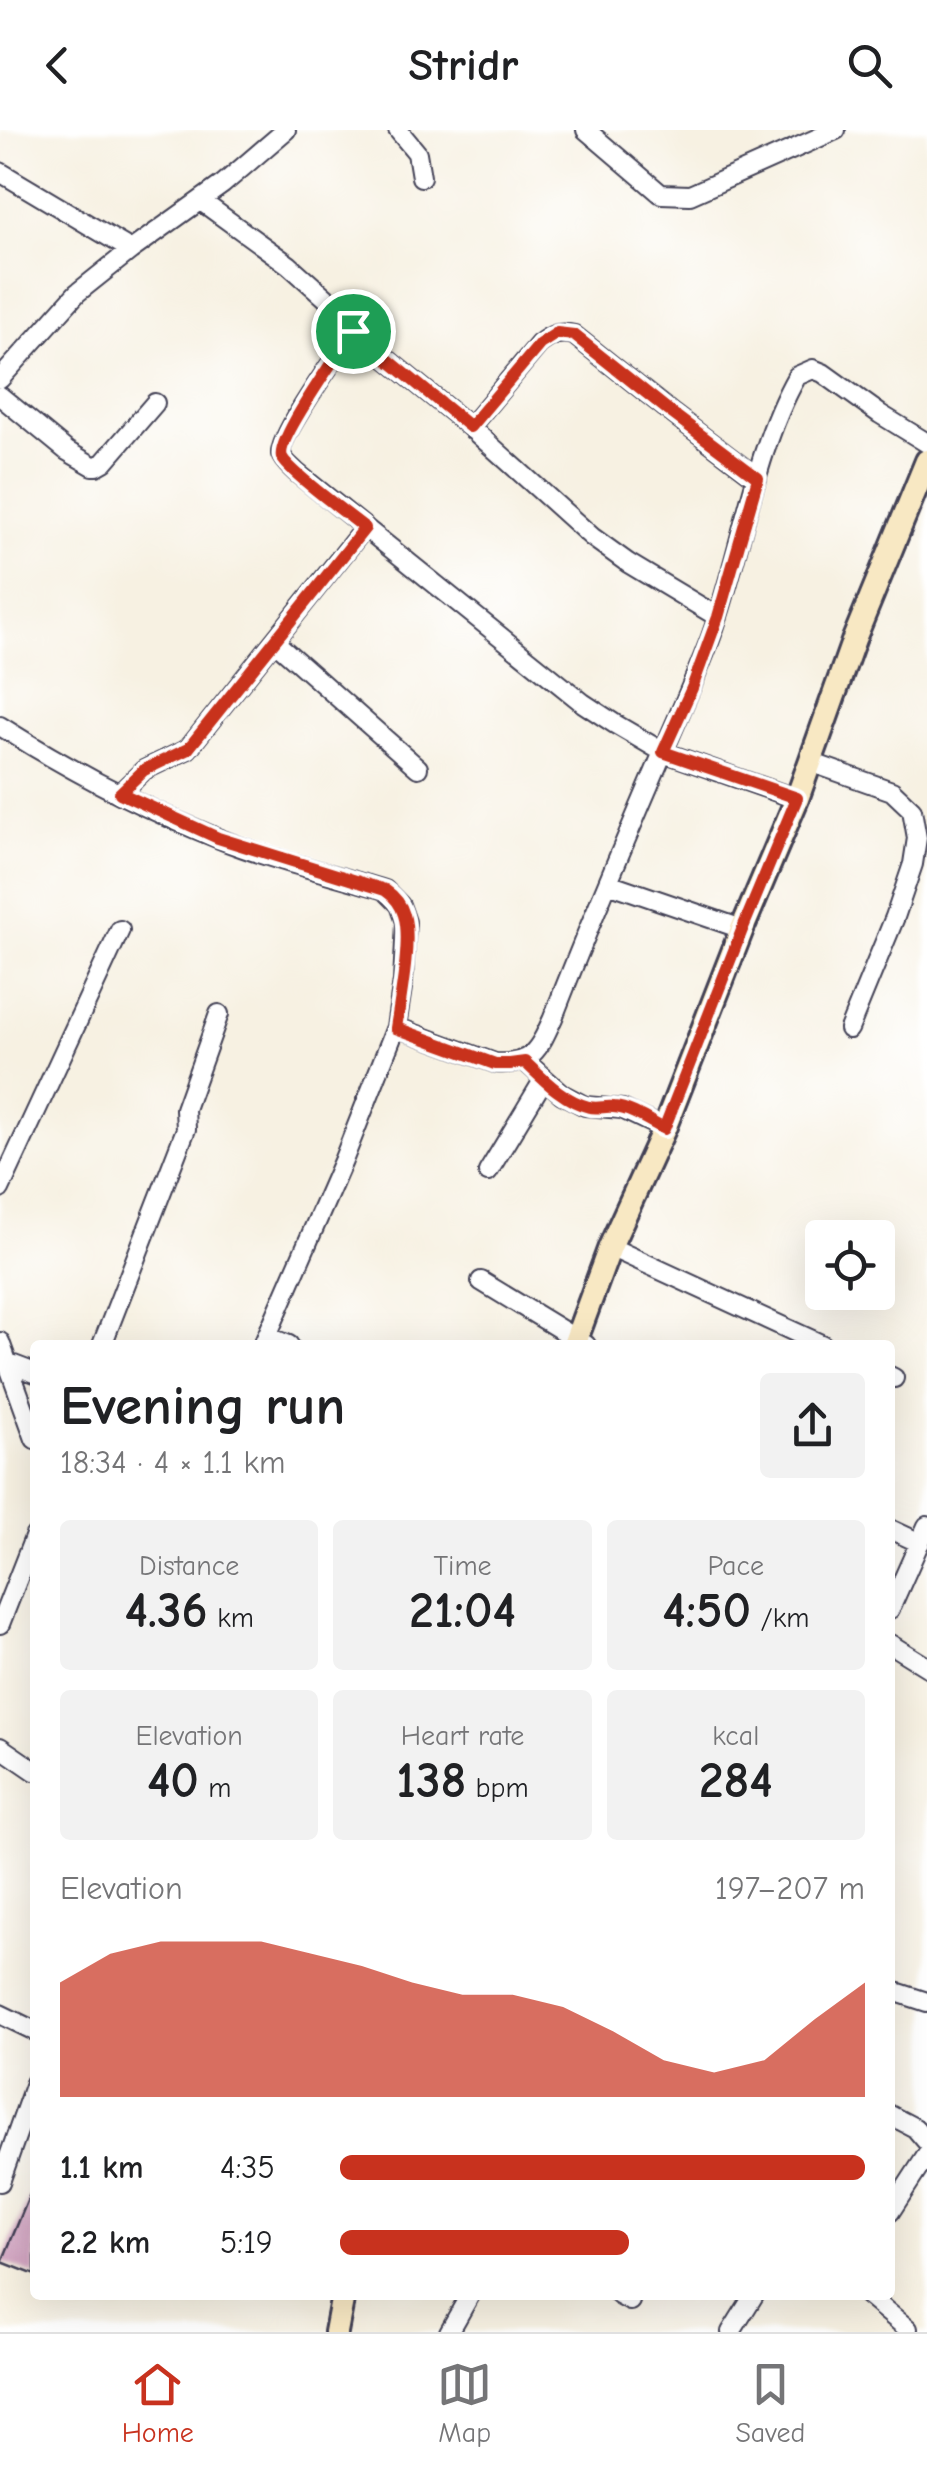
<!DOCTYPE html>
<meta charset="utf-8">
<style>
:root{--surface:#fff;--page:#f2f2f2;--text:#202124;--muted:#757577;--line:#e0e0e0;--accent:#c8321e}
body{margin:0;font-family:"Comic Neue",sans-serif;background:var(--page);color:var(--text);height:100vh;display:flex;flex-direction:column;font-size:38px;white-space:nowrap}
*{box-sizing:border-box;margin:0}
p{font-size:32px;color:var(--muted)}
.icon{flex:none;width:55px;height:55px;fill:none;stroke:currentColor;stroke-width:2;stroke-linecap:round;stroke-linejoin:round}
.map{position:relative;flex:1;overflow:hidden}
.drawer{position:absolute;left:30px;top:1210px;width:865px;height:960px;display:flex;flex-direction:column;background:var(--surface);border-radius:10px;box-shadow:0 10px 40px #0002}
.drawer>*{flex:none}
.controls{position:absolute;left:805px;top:1090px;display:grid;gap:20px}
.controls a{display:grid;place-items:center;width:90px;height:90px;border-radius:10px;background:var(--surface);box-shadow:0 10px 40px #0002;font-size:50px}
.pin{position:absolute;display:grid;place-items:center;width:85px;height:85px;color:#fff;margin:-42px;border:5px solid #fff;border-radius:50%;box-shadow:0 2px 10px #0007}
.round{display:grid;place-items:center;flex:none;width:105px;height:105px;border-radius:10px;background:var(--page)}
.headline{display:flex;align-items:center;justify-content:space-between;height:170px;padding:0 30px}
h1{font-size:55px;font-weight:700;line-height:75px}
.stats{display:grid;grid-template-columns:repeat(3,1fr);gap:15px;height:170px;padding:10px 30px}
.stats div{display:grid;align-content:center;border-radius:10px;background:var(--page);text-align:center}
.stats b{font-size:50px;font-weight:700}
.stats small{font-size:28px;font-weight:400}
.stats p{font-size:28px}
.chart{height:280px;padding:20px 30px}
.chart p{display:flex;justify-content:space-between}
.chart svg{width:100%;height:180px;margin-top:10px;fill:var(--accent);opacity:.7}
ul{padding:0 30px;list-style:none;font-size:32px}
li{display:grid;grid-template-columns:160px 120px 1fr;align-items:center;height:75px}
li i{height:25px;border-radius:12px;background:var(--accent)}
header{display:flex;justify-content:space-between;align-items:center;height:130px;padding:0 30px;background:var(--surface);font-size:45px;font-weight:700}
.tab-bar{display:flex;justify-content:space-around;align-items:center;height:140px;border-top:2px solid var(--line);background:var(--surface);font-size:28px;color:var(--muted)}
.tab-bar a{display:grid;justify-items:center;gap:5px}
.tab-bar .current{color:var(--accent)}
.map>svg:first-child{display:block}
</style>
<header><svg class="icon" aria-label="back" viewBox="0 0 24 24"><path d="M15 5l-7 7 7 7"/></svg>Stridr<svg class="icon" aria-label="search" viewBox="0 0 24 24"><circle cx="10" cy="10" r="6"/><path d="M15 15l6 6"/></svg></header>
<div class="map">
<svg width="927" height="2202" viewBox="0 0 927 2202">
<rect width="100%" height="100%" fill="#fff"/>
<filter id="ink" filterUnits="userSpaceOnUse"><feTurbulence type="fractalNoise" baseFrequency=".01" numOctaves="2"/><feDisplacementMap in="SourceGraphic" scale="20" xChannelSelector="R" yChannelSelector="G"/><feConvolveMatrix kernelMatrix="1 2 1 2 8 2 1 2 1" color-interpolation-filters="sRGB"/></filter>
<filter id="wash" filterUnits="userSpaceOnUse"><feTurbulence type="fractalNoise" baseFrequency=".0048" numOctaves="4" result="noise"/><feDisplacementMap in="SourceGraphic" scale="40" xChannelSelector="R" yChannelSelector="G"/><feGaussianBlur stdDeviation="2.25" result="paint"/><feColorMatrix in="noise" values="0 0 0 0 0 0 0 0 0 0 0 0 0 0 0 0 0 1.4 0 .05"/><feComposite in="paint" operator="in"/></filter>
<g filter="url(#wash)">
<rect width="100%" height="100%" fill="#f7f1e2"/>
<g id="blocks">
<path fill="#d3a6c2" d="M 35,2052 L 35,2145 L 2,2132 Z"/>
</g>
</g>
<g filter="url(#ink)">
<use href="#blocks" fill-opacity="0" stroke="#424154" stroke-width="2.5"/>
<g fill="none" stroke-linecap="round" stroke-linejoin="round">
<g stroke="#424154" stroke-width="22">
<path id="street" d="M 398,0 L 417,23 L 421,47
M 586,0 L 661,64 L 690,65 L 836,0
M 0,42 L 131,120
M 201,71 L 289,135 L 326,168 L 353,201 L 470,297 L 592,407 L 628,433 L 718,487
M 353,201 C 341,220 278,306 281,324 C 283,331 291,337 296,342 L 583,573 L 615,594 L 663,622 L 797,669
M 0,249 L 77,163 L 131,120 L 223,54 L 286,0
M 0,266 L 67,321 L 93,336 L 97,336 L 104,332 L 155,273
M 470,297 L 539,214 C 551,205 559,201 574,205 L 673,284 L 757,348
M 274,511 L 418,638
M 0,596 C 68,639 142,678 217,708 C 271,730 329,743 385,760 L 400,775 L 406,792 L 403,851 L 396,897 L 343,1031 L 263,1215
M 810,632 L 892,661 L 912,680 L 917,708 L 913,734 L 895,787 L 849,899
M 120,663 L 144,640 L 188,619 L 365,397
M 608,753 L 742,799
M 396,897 L 495,933 C 532,936 539,919 553,888 C 586,802 622,718 658,634 C 676,591 695,550 711,507 C 741,424 754,321 797,246 L 813,239 L 823,243 L 880,284 L 927,313
M 525,931 L 562,964 L 585,976 L 622,979 L 664,999
M 488,1042 L 544,949
M 0,1059 L 120,800
M 610,1117 L 823,1215
M 481,1151 L 586,1215
M 267,1206 L 289,1215
M 0,1212 L 35,1309
M 102,1215 L 186,999 L 185,979 L 219,884
M 6,1232 L 35,1243
M 890,1246 L 894,1248
M 890,1399 L 920,1413
M 890,1479 L 927,1396
M 0,1494 L 35,1405
M 890,1514 L 927,1537
M 0,1617 L 35,1641
M 890,1860 L 927,1872
M 0,1884 L 35,1901
M 890,1985 L 915,1998 L 927,2012
M 0,2052 L 35,1953
M 890,2082 L 927,2025
M 619,2165 L 630,2171
M 867,2165 L 908,2199
M 449,2202 L 470,2165
M 731,2202 L 754,2165"/>
</g>
<g stroke="#424154" stroke-width="28">
<path id="secondary" d="M 574,1215 L 610,1117 L 664,999 L 742,799 L 797,669 L 854,509 L 927,331
M 336,2202 L 343,2165"/>
</g>
<use href="#street" stroke="#fff" stroke-width="18"/>
<use href="#secondary" stroke="#f8e8c3" stroke-width="22"/>
</g>
</g>
<g fill="none" stroke-linecap="round" stroke-linejoin="round" filter="url(#ink)">
<g stroke="#fff" stroke-width="20">
<path id="route" d="M 353,201 L 470,297 L 540,214 L 557,203 L 574,205 L 673,284 L 758,348 L 718,487 L 692,558 L 663,622 L 797,668 L 742,800 L 664,999 C 649,991 631,978 613,977 C 605,976 598,979 589,977 C 564,971 543,949 525,932 L 510,934 L 495,934 L 396,898 C 400,871 412,809 404,785 C 401,774 394,766 385,760 L 218,708 L 120,663 L 144,640 L 188,619 L 365,398 C 349,385 289,342 282,327 C 275,311 341,220 353,201 Z"/>
</g>
<use href="#route" stroke="#c8321e" stroke-width="12"/>
</g>
</svg>
<div class="controls">
<a><svg class="icon" aria-label="locate" viewBox="0 0 24 24"><circle cx="12" cy="12" r="6"/><path d="M12 2v4M12 18v4M2 12h4M18 12h4"/></svg></a>
</div>
<div class="pin" style="left:353px;top:201px;background:#1e9e55"><svg class="icon" aria-label="arrive" viewBox="0 0 24 24"><path d="M6 21V4h12l-3 4 3 4H6"/></svg></div>
<section class="drawer">
<div class="headline"><div><h1>Evening run</h1><p>18:34 · 4 × 1.1 km</p></div><a class="round"><svg class="icon" aria-label="share" viewBox="0 0 24 24"><path d="M12 15V3M7 8l5-5 5 5M5 13v7h14v-7"/></svg></a></div>
<div class="stats">
<div><p>Distance</p><b>4.36<small> km</small></b></div>
<div><p>Time</p><b>21:04</b></div>
<div><p>Pace</p><b>4:50<small> /km</small></b></div>
</div>
<div class="stats">
<div><p>Elevation</p><b>40<small> m</small></b></div>
<div><p>Heart rate</p><b>138<small> bpm</small></b></div>
<div><p>kcal</p><b>284</b></div>
</div>
<div class="chart"><p><span>Elevation</span>197–207 m</p>
<svg viewBox="0 0 160 44" preserveAspectRatio="none"><path d="M0 44V16L10 9L20 6L30 6L40 6L50 9L60 12L70 16L80 19L90 19L100 22L110 28L120 35L130 38L140 35L150 25L160 16V44z"/></svg>
</div>
<ul>
<li><b>1.1 km</b>4:35<i style="width:100%"></i></li>
<li><b>2.2 km</b>5:19<i style="width:55%"></i></li>
</ul>
</section>
</div>
<nav class="tab-bar">
<a class="current"><svg class="icon" aria-label="home" viewBox="0 0 24 24"><path d="M3 11l9-7 9 7M6 9v11h12V9"/></svg>Home</a>
<a><svg class="icon" aria-label="map" viewBox="0 0 24 24"><path d="M3 6l6-2 6 2 6-2v14l-6 2-6-2-6 2zM9 4v14M15 6v14"/></svg>Map</a>
<a><svg class="icon" aria-label="saved" viewBox="0 0 24 24"><path d="M7 4h10v16l-5-4-5 4z"/></svg>Saved</a>
</nav>
